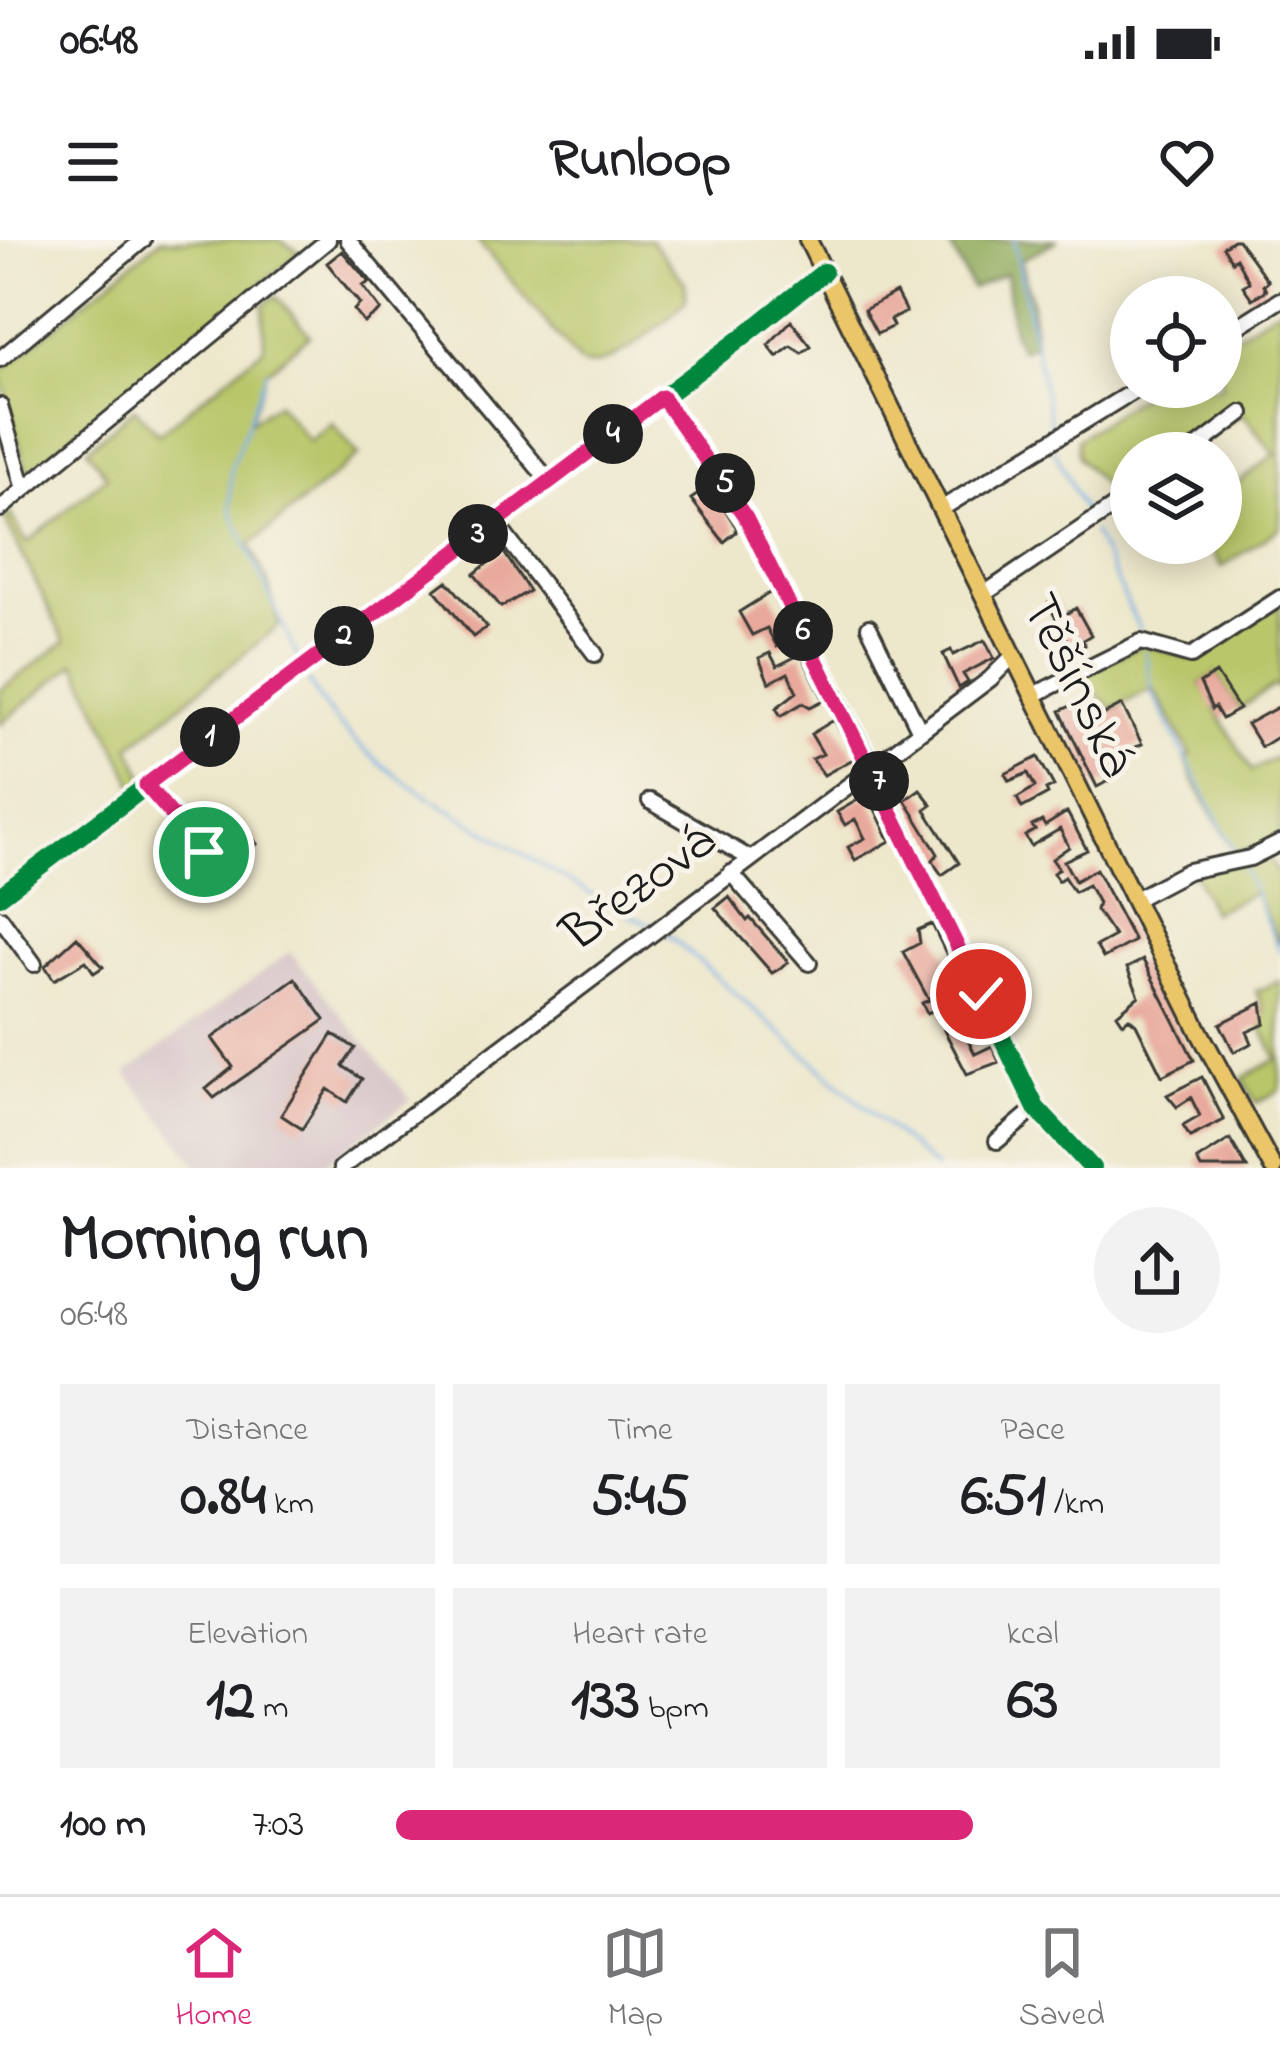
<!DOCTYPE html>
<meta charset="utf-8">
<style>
:root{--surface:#fff;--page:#f2f2f2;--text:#202124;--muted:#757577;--line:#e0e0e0;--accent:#db2777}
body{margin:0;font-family:"Indie Flower",sans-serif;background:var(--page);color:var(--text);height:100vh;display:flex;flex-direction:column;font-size:45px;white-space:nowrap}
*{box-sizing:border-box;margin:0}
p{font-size:39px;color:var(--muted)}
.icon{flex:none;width:66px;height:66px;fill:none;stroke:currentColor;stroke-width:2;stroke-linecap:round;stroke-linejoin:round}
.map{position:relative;height:928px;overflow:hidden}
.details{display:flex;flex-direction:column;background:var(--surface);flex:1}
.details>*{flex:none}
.buttons{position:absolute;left:1110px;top:36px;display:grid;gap:24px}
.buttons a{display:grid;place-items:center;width:132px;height:132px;border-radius:50%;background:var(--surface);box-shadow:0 6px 30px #0003;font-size:60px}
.pin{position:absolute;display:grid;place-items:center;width:102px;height:102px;color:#fff;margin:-51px;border:6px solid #fff;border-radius:50%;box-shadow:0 3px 12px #0007}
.km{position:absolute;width:60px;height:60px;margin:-30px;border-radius:50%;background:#222;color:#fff;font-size:33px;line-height:60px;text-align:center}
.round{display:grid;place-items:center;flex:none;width:126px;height:126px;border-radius:63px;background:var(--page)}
.headline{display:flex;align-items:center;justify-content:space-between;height:204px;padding:0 60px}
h1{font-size:66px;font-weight:700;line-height:90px}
.metrics{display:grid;grid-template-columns:repeat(3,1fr);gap:18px;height:204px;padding:12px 60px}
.metrics div{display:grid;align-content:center;border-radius:0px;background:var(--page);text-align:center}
.metrics b{font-size:60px;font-weight:700}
.metrics small{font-size:33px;font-weight:400}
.metrics p{font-size:33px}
ul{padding:0 60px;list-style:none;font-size:39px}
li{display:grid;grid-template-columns:192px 144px 1fr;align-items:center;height:90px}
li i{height:30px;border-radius:15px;background:var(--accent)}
.status{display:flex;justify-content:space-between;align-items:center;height:84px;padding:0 60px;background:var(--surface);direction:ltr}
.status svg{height:33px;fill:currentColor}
header{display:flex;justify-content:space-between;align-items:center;height:156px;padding:0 60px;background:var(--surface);font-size:54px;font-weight:700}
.dock{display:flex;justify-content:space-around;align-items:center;height:168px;border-top:3px solid var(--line);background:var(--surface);font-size:33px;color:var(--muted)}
.dock a{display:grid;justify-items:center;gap:6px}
.dock .active{color:var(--accent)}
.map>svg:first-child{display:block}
</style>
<div class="status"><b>06:48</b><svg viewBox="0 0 49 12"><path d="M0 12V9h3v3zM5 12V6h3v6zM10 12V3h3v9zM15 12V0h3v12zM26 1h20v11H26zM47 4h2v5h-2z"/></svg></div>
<header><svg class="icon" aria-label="menu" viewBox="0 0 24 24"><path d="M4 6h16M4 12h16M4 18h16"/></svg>Runloop<svg class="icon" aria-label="heart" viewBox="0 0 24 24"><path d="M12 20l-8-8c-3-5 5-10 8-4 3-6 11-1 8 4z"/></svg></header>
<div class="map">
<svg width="1280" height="928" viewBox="0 0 1280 928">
<rect width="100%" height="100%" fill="#f7f3e8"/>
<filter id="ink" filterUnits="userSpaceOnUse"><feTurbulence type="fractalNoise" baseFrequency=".00833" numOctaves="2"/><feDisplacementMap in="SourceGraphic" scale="24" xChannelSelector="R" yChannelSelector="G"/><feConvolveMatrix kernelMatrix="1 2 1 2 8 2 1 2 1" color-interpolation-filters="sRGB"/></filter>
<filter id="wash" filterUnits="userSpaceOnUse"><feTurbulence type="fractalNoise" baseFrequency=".004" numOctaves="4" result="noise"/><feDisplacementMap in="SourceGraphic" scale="48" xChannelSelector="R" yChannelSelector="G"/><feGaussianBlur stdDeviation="2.7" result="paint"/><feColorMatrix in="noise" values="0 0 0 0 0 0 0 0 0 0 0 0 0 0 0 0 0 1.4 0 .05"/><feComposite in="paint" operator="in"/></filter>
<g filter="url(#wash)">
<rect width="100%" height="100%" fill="#ede7cb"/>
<path fill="#d2bec3" d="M 290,712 L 411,860 L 320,928 L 200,928 L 126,833 Z"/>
<path fill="#b9c669" stroke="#6a7142" stroke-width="3" d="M 160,0 L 280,0 L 300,13 L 27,233 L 0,132 Z
M 477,0 L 651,0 L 685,43 L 686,61 C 664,82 611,132 581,124 Z
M 276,56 L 310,95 L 267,131 L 250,182 L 277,163 L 309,201 L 332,183 L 359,215 L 250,305 L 268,343 L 279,386 L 130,506 L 145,539 L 135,547 L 76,423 L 0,484 L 0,450 L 65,402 L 4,277 L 10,273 L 27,303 L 107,236 L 87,209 L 135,168 L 158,194 L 264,108 L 264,64 Z
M 1280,67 L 1280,288 L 1222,327 L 1207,303 L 1221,303 L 1221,256 L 1275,214 L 1243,174 L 1202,197 L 1199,193 L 1172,213 L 1131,213 L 1131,243 L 1118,252 L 1103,245 L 1078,217 L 1077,199 L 1153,147 L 1221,147 L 1221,105 Z
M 1280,361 L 1280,451 L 1275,445 L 1239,469 L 1216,433 L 1200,443 L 1252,531 L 1280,515 L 1280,597 L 1265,607 L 1235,612 L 1194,541 L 1186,519 L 1191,515 L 1153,448 L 1112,469 L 1078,436 L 1144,404 L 1192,419 Z
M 1266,614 L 1280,637 L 1280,704 L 1254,653 L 1212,672 L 1193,631 Z
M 1280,741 L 1280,850 L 1256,863 L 1243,838 L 1277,819 L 1261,786 L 1261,775 L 1265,772 L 1256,751 Z"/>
<path fill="#92ab5d" stroke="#57643c" stroke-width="3" d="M 947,0 L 1058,0 L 1021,20 L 1032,65 L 1034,104 L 1021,110 L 1013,94 L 1006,33 L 972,49 Z"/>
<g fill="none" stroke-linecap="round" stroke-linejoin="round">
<path stroke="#77afe7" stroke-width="3" d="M 1014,0 L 1052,192
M 267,131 L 231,228 L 230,269 L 300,423
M 1054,209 L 1087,278
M 1093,292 L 1140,390
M 1145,411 L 1153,454 L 1235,612
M 305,434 C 345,516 433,559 507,604 C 555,633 601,662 652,685
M 1244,629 L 1280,712
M 663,690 L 935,928"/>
</g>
<g id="blocks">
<path fill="#e8a99c" d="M 1233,0 L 1238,0 L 1268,41 L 1263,45 L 1266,50 L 1252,59 L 1243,46 L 1249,42 L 1236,18 L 1232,21 L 1223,7 Z
M 342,11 L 369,42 L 363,46 L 381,70 L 364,83 L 354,70 L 360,64 L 327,23 Z
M 896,53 L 906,72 L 890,80 L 893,86 L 877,94 L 864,70 Z
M 791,81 L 811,106 L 802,113 L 791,106 L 777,117 L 768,105 Z
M 710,246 L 736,287 L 736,292 L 724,302 L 691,259 Z
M 503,311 L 529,351 L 501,367 L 474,334 Z
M 447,341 L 487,387 L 473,397 L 435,350 Z
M 771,352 L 793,398 L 777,407 L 767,388 L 752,395 L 739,372 Z
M 1054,360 L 1064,375 L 1076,368 L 1091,395 L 1083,400 L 1085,405 L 1073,412 L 1048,363 Z
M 985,400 L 994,418 L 963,434 L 968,442 L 959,448 L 943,414 L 951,410 L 953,415 Z
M 770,413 L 777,426 L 801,414 L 824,460 L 810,467 L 803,463 L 781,476 L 776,468 L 797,452 L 788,433 L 769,443 L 759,418 Z
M 1216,433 L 1239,469 L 1222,479 L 1215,467 L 1212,469 L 1200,443 Z
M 1073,465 L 1086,484 L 1122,465 L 1142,504 L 1113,517 L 1115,521 L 1109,524 L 1116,537 L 1097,547 L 1060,471 Z
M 1280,466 L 1280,495 L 1261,507 L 1247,484 Z
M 834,480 L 855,518 L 824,535 L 812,519 L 823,514 L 811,494 Z
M 1038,517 L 1054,546 L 1046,550 L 1048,554 L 1022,568 L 1017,558 L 1035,547 L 1028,533 L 1009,541 L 1005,534 Z
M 920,549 L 932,565 L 925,570 L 959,623 L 942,635 L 932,621 L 938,614 L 905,560 Z
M 868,554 L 890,601 L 855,620 L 848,607 L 865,598 L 855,579 L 845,585 L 837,572 Z
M 1067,572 L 1087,610 L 1064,621 L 1075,641 L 1096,629 L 1134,701 L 1103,718 L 1096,706 L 1114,696 L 1096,670 L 1098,663 L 1088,645 L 1074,652 L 1064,637 L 1058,641 L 1053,633 L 1059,629 L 1052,619 L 1069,607 L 1060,589 L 1031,606 L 1025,596 L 1035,590 L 1032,586 L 1042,581 L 1045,586 Z
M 240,582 L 257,604 L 231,627 L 218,610 L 238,595 L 232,588 Z
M 729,657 L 747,681 L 750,678 L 788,722 L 779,729 L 772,733 L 715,668 Z
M 932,684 L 967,757 L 927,773 L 922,763 L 929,760 L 903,712 L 920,703 L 918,690 Z
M 77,697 L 103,727 L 94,733 L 86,721 L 54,740 L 45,726 Z
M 1143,720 L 1194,820 L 1162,836 L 1136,784 L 1129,778 L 1123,783 L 1117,774 L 1139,756 L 1127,728 Z
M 295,738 L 325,780 L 214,858 L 206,849 L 233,827 L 212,798 Z
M 1262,763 L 1265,784 L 1247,792 L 1252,803 L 1234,812 L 1220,784 Z
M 959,782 L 975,814 L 992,806 L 999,822 L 967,834 L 944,790 Z
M 333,794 L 355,808 L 343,826 L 362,839 L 347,862 L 328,849 L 302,889 L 281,875 Z
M 1202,837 L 1224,880 L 1190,897 L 1183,886 L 1200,876 L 1191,858 L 1177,867 L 1167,855 Z
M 1230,899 L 1247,928 L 1201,928 L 1197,920 Z"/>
</g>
</g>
<g filter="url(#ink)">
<use href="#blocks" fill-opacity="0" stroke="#3b3a36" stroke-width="3"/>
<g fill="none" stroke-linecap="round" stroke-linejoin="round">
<g stroke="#3b3a36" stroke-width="20">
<path id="minor" d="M 348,0 L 549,241
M 1221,97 L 1280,60
M 0,119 L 143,0
M 662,157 L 746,278 L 872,527 L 1036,868 L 1092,928
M 0,166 L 24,249
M 1189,213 L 1242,173
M 0,269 L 328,0
M 941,269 L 1140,147
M 495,282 L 595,414
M 984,354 L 1131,255
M 869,387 L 920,491
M 1034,455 L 1141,402 L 1191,416 L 1280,358
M 146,545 L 204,612
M 650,561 L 751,619
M 731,633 L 809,723
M 0,656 L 735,103 L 824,32
M 1135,659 L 1188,631 L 1250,618 L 1280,603
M 0,677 L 34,724
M 997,901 L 1036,868
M 341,928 L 990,439 L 1014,415"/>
</g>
<g stroke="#3b3a36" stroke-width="22">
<path id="major" d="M 808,0 L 1200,793 L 1273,928"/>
</g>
<use href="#minor" stroke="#fff" stroke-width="14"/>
<use href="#major" stroke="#ebc669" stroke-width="16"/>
<g stroke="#f7f3e8" stroke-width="26">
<path id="cycleway" d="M 662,157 L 746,278 L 872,527 L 1036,868 L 1092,928
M 0,656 L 735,103 L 824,32"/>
</g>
<use href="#cycleway" stroke="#00873e" stroke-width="18"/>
</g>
</g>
<g fill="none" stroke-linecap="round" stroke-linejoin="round" filter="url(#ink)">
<g stroke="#fff" stroke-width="24">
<path id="route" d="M 204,612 L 146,545 L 662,157 L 746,278 L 981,754"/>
</g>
<use href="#route" stroke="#db2777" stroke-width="15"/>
</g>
<g text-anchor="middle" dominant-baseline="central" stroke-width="10" stroke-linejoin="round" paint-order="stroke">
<g font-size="54" fill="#1c1c1c" stroke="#f7f3e8">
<text transform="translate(1076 446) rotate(64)">Těšínská</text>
<text transform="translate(640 649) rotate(-37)">Březová</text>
</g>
</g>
</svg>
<div class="buttons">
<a><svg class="icon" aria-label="locate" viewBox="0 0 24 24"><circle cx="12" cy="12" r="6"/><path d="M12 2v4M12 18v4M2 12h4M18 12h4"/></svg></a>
<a><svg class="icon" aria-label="layers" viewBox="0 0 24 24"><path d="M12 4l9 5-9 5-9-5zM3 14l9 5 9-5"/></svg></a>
</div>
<div class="pin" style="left:204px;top:612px;background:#1e9e55"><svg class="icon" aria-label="arrive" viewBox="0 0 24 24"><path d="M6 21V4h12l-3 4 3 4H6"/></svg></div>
<div class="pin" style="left:981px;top:754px;background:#d93025"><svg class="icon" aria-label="check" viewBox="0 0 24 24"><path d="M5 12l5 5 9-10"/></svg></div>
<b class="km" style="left:210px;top:497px">1</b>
<b class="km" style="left:344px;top:396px">2</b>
<b class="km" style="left:478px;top:294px">3</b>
<b class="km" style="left:613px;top:194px">4</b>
<b class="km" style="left:725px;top:243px">5</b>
<b class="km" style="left:803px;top:391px">6</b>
<b class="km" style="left:879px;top:541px">7</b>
</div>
<section class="details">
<div class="headline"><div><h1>Morning run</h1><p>06:48</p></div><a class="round"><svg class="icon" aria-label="share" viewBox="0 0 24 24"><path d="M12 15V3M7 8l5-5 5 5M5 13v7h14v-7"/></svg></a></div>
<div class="metrics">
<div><p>Distance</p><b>0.84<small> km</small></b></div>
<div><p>Time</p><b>5:45</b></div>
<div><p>Pace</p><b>6:51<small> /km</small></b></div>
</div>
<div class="metrics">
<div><p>Elevation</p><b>12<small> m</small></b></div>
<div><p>Heart rate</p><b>133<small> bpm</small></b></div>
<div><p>kcal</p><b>63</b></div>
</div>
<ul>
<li><b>100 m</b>7:03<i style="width:70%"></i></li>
</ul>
</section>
<nav class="dock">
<a class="active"><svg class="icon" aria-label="home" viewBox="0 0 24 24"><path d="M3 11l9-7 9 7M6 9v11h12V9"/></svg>Home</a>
<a><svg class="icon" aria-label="map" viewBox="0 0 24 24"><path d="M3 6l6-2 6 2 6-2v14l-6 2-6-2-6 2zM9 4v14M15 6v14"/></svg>Map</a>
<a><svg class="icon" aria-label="saved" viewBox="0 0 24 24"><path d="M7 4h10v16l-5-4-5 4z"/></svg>Saved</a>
</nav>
